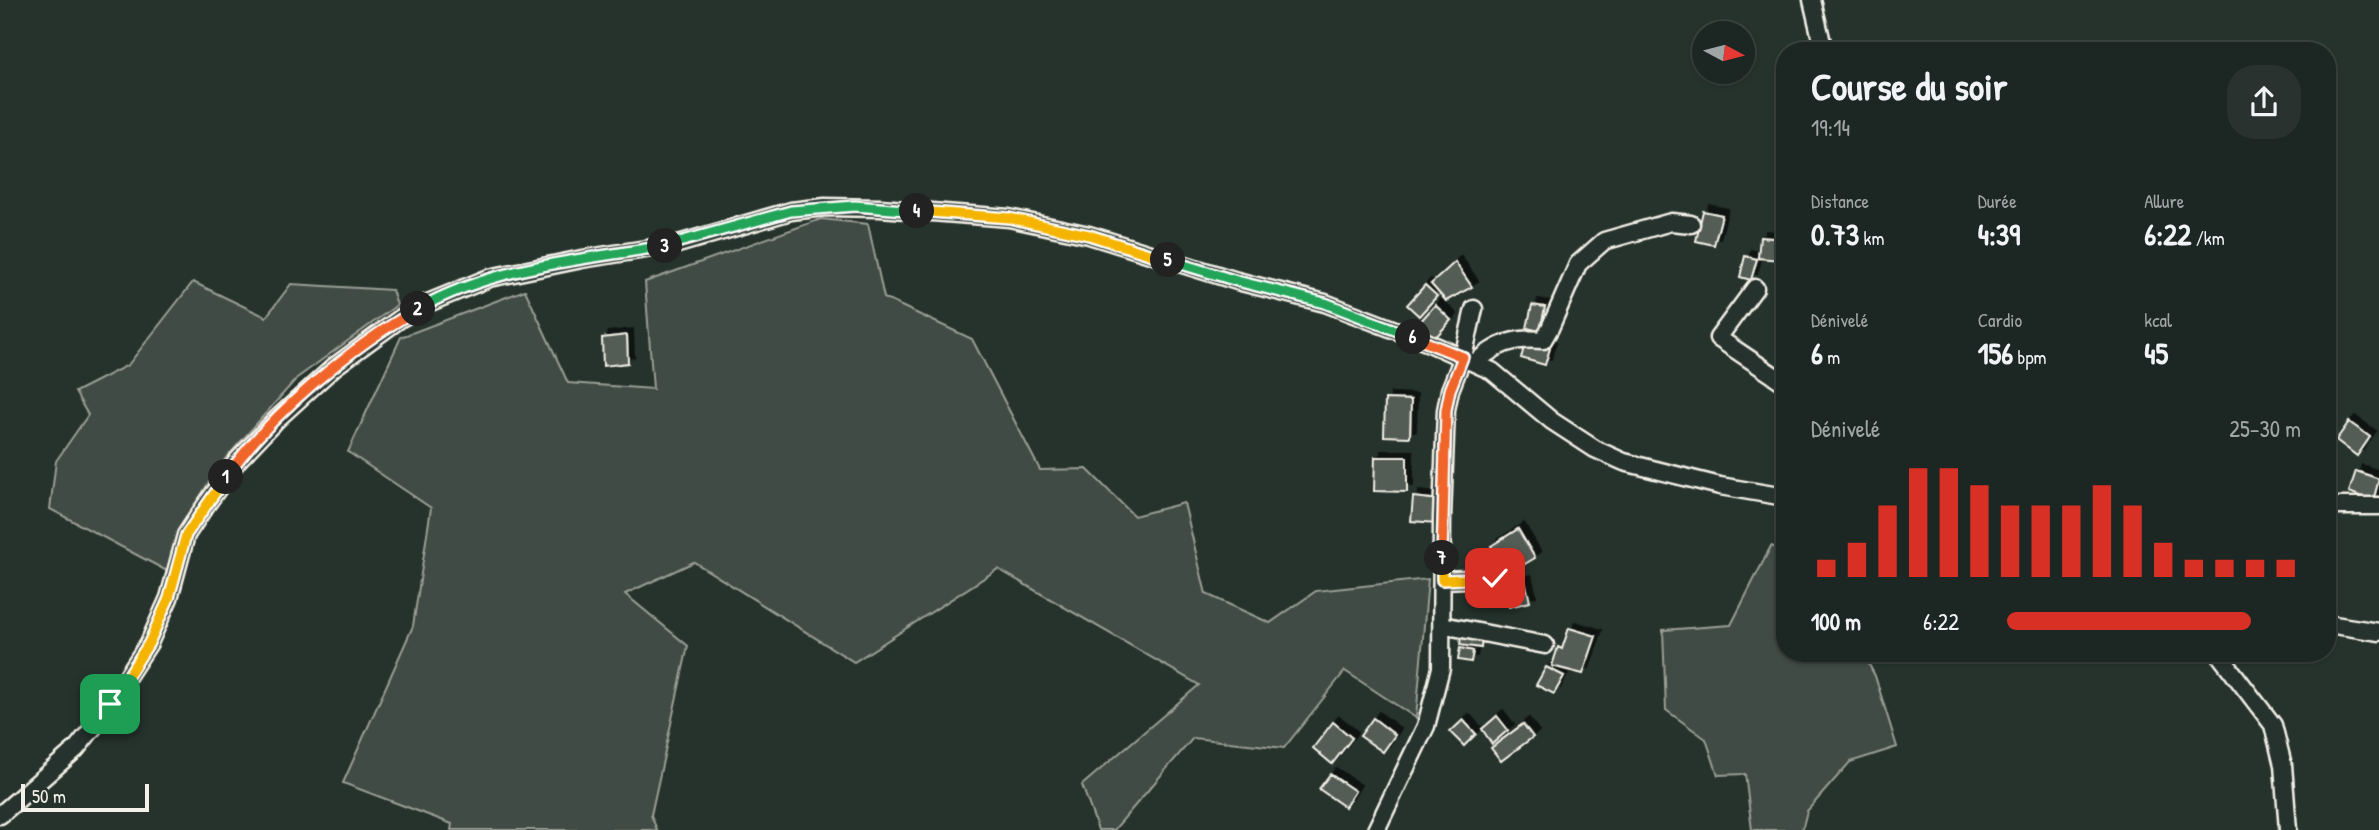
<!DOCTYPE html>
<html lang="fr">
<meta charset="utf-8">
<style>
:root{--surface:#1c2622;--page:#29322f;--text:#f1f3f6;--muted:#a0a5a5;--line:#3a4340;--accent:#d93025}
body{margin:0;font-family:"Patrick Hand",sans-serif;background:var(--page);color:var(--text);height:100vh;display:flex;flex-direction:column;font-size:26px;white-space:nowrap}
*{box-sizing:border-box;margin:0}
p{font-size:23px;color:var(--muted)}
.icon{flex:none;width:38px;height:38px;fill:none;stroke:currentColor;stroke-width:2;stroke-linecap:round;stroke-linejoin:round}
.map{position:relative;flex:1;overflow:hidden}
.sheet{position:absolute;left:1776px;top:42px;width:560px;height:620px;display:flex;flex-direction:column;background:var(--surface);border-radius:28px;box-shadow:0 2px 5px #0004,0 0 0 2px var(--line)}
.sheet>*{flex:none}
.needle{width:46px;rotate:97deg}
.tools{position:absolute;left:1692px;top:21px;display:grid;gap:14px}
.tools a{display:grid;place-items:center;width:63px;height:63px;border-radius:50%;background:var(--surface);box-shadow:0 2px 5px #0004,0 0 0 2px var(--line);font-size:35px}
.scale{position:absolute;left:21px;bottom:18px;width:128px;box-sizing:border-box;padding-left:7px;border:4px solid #f4f1e8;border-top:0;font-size:19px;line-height:24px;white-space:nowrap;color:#f4f1e8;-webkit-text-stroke:5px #26332d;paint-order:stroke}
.pin{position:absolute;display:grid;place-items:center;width:60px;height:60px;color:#fff;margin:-30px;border-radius:14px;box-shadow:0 4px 10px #0006}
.km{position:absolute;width:35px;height:35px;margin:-18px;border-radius:50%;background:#222;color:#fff;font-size:19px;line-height:35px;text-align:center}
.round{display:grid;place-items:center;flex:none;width:74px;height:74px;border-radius:28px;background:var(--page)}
.summary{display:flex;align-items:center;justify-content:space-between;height:119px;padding:0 35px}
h1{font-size:38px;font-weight:800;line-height:52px}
.stats{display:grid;grid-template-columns:repeat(3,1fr);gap:10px;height:119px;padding:7px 35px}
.stats div{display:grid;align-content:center}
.stats b{font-size:30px;font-weight:800}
.stats small{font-size:19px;font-weight:400}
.stats p{font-size:19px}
.chart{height:196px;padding:14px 35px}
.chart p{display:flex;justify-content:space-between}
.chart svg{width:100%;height:126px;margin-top:7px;stroke:var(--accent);stroke-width:6}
ul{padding:0 35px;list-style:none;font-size:23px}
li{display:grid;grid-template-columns:112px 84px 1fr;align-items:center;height:52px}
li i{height:18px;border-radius:9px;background:var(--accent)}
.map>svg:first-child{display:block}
</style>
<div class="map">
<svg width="2379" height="830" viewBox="0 0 2379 830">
<defs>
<filter id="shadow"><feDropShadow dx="6" dy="-6" stdDeviation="0" flood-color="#0009"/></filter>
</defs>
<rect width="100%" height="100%" fill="#26332d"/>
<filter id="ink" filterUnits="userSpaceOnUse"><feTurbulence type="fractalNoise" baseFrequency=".0143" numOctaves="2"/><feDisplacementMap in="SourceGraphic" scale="14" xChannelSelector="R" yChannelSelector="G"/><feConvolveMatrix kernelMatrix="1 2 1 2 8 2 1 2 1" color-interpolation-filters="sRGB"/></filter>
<g filter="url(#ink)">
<path fill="#414b45" stroke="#9a9e96" stroke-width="2" d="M 821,219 L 868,224 L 884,298 L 972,339 L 1040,470 L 1087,469 L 1134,516 L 1184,503 L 1206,594 L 1270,623 L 1316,591 L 1428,579 L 1416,718 L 1345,671 L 1284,748 L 1193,738 L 1114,830 L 1098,830 L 1082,785 L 1199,685 L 998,569 L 854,662 L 694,562 L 625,594 L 688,646 L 651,815 L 657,830 L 451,830 L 452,824 L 343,783 L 413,626 L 431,508 L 348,452 L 401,337 L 525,290 L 568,383 L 653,389 L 645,282 Z
M 193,282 L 266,317 L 291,284 L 392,290 L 397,305 L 297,378 L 218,467 L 180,530 L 167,571 L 50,509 L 56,461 L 88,415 L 75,392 L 128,365 Z
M 1771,546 L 1785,551 L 1785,653 L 1863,653 L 1875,676 L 1897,747 L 1850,762 L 1807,811 L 1802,830 L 1752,830 L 1745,774 L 1718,775 L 1706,739 L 1666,710 L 1663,630 L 1731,625 Z"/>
<path fill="#525c55" stroke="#f4f1e8" stroke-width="2" filter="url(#shadow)" d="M 1703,211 L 1722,215 L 1714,245 L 1696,241 Z
M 1760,237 L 1783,239 L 1781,260 L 1758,258 Z
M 1745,256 L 1757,259 L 1751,280 L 1740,277 Z
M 1455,262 L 1472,287 L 1446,301 L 1431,284 Z
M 1425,285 L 1437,296 L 1419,316 L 1407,305 Z
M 1435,305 L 1451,320 L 1435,338 L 1419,323 Z
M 1532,305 L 1545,307 L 1540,331 L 1527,328 Z
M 627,335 L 628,363 L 603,366 L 602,338 Z
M 1526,341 L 1550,348 L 1545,365 L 1521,358 Z
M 1385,399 L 1411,400 L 1410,437 L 1384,436 Z
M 2349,422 L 2370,437 L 2357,456 L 2336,440 Z
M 1375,457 L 1407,457 L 1407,492 L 1374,491 Z
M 2356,471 L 2379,479 L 2373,501 L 2349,492 Z
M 1413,497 L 1439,500 L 1437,523 L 1411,521 Z
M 1518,529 L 1535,558 L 1508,574 L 1491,546 Z
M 1525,581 L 1530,602 L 1509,607 L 1504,587 Z
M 1569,628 L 1596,636 L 1583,674 L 1552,666 L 1558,647 L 1562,649 Z
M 1461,636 L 1482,639 L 1481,648 L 1460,645 Z
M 1460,648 L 1473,651 L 1471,662 L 1458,660 Z
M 1546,667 L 1564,676 L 1554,694 L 1536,685 Z
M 1497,716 L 1508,730 L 1492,744 L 1482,729 Z
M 1373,718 L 1395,735 L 1383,752 L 1360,736 Z
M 1463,720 L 1476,734 L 1464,746 L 1450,732 Z
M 1333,722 L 1352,738 L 1332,764 L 1313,748 Z
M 1523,724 L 1533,737 L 1501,761 L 1491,748 Z
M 1330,774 L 1355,791 L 1345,807 L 1319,789 Z"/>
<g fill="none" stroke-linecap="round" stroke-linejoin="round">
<g stroke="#f4f1e8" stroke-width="21">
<path id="minor" d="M 1812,0 L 1824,51
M 1755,288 L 1718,338 L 1785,383
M 1474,363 C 1498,344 1512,337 1543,340 L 1550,328 L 1578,264 L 1604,241 L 1671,222 L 1691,224
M 2328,506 L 2379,506
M 1442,580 L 1495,578
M 2328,624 L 2379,632
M 1442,625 L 1545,645
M 2218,653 L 2273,725 L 2283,765 L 2288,830
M 0,815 L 76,749 L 96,724 L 149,643 L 169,598 L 186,535 L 201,512 L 238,460 L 277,419 L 334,367 L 401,318 L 428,303 L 489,278 L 582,259 L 678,244 L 791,211 L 825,207 L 880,208 L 1009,218 L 1089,235 L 1237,281 L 1325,303 L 1429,343 L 1492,371 L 1552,421 L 1595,449 L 1624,462 L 1720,486 L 1785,497
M 1376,830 L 1426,726 L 1441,668 L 1442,518 L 1446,410 L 1450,390 L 1463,357 L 1474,309"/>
</g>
<use href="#minor" stroke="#26332d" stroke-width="16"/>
</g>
</g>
<g fill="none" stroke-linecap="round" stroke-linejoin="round" filter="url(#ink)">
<g stroke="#fff" stroke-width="14">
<path id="split-1" d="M 110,704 L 149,643 L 169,598 L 186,535 L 226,477"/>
</g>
<g stroke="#fff" stroke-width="14">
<path id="split-2" d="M 226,477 C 269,415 352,346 418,309"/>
</g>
<g stroke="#fff" stroke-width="14">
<path id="split-3" d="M 418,309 C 493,266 582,260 665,246"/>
</g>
<g stroke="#fff" stroke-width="14">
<path id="split-4" d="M 665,246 L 791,211 L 855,206 L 917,211"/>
</g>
<g stroke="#fff" stroke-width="14">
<path id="split-5" d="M 917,211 L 1009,218 L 1089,235 L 1168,260"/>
</g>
<g stroke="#fff" stroke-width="14">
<path id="split-6" d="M 1168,260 L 1237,281 L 1325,303 L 1413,337"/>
</g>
<g stroke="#fff" stroke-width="14">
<path id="split-7" d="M 1413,337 L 1463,357 L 1450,390 L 1446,410 L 1442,558"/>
</g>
<g stroke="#fff" stroke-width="14">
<path id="split-8" d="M 1442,558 L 1442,580 L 1495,578"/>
</g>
<use href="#split-1" stroke="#f5b400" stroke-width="9"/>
<use href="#split-2" stroke="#f0652b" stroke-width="9"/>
<use href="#split-3" stroke="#22a559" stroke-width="9"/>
<use href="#split-4" stroke="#22a559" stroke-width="9"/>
<use href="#split-5" stroke="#f5b400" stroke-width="9"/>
<use href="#split-6" stroke="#22a559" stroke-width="9"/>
<use href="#split-7" stroke="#f0652b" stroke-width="9"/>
<use href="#split-8" stroke="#f5b400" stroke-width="9"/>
</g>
</svg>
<div class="tools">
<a><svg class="needle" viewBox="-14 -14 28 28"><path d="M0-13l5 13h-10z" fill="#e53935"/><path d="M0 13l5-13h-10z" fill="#a0a5a5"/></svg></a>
</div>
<div class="scale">50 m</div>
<div class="pin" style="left:110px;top:704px;background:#1e9e55"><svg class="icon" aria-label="arrive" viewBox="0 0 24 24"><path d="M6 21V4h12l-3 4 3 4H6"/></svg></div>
<div class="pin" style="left:1495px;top:578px;background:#d93025"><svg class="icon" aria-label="check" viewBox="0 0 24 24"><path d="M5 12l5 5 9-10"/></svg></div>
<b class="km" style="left:226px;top:477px">1</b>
<b class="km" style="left:418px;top:309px">2</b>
<b class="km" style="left:665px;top:246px">3</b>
<b class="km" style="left:917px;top:211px">4</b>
<b class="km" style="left:1168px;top:260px">5</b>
<b class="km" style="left:1413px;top:337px">6</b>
<b class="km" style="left:1442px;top:558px">7</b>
<section class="sheet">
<div class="summary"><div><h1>Course du soir</h1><p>19:14</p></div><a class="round"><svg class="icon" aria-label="share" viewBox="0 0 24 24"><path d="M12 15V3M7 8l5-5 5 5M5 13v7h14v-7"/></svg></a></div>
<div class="stats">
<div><p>Distance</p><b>0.73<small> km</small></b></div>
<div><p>Durée</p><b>4:39</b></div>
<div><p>Allure</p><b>6:22<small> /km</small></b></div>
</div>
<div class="stats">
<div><p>Dénivelé</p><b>6<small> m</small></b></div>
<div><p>Cardio</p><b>156<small> bpm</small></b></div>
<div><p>kcal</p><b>45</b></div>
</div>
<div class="chart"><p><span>Dénivelé</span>25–30 m</p>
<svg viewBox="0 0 160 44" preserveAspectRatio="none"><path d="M5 44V38M15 44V32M25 44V19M35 44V6M45 44V6M55 44V12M65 44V19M75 44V19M85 44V19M95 44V12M105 44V19M115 44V32M125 44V38M135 44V38M145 44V38M155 44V38"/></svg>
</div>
<ul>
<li><b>100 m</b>6:22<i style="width:83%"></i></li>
</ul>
</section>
</div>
